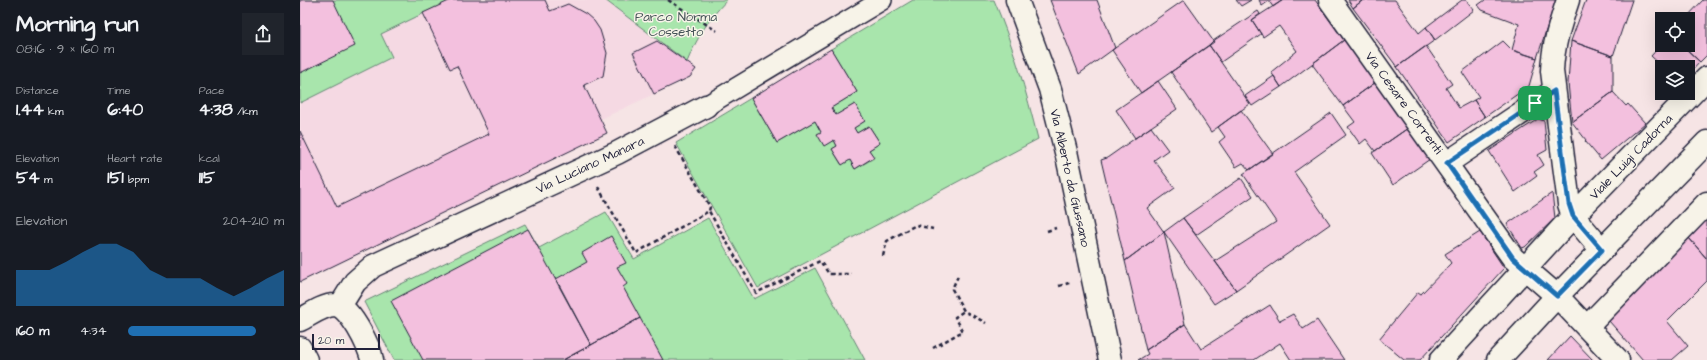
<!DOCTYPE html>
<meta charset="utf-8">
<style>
:root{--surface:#171b24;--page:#20242c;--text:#f1f3f6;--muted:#9ea1a6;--accent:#1f6fb2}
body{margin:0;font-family:"Architects Daughter",sans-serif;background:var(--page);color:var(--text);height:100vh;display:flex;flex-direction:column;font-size:15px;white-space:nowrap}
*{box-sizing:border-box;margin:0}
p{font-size:13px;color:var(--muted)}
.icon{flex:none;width:22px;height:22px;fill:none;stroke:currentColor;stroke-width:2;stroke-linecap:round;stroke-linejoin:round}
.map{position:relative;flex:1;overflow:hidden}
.panel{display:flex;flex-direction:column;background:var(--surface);width:300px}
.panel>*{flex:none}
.controls{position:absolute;left:1355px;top:12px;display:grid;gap:8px}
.controls a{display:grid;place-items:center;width:40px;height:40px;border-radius:0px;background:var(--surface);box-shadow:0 4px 16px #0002;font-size:20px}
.scale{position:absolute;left:12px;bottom:10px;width:68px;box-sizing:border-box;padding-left:4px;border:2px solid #22223b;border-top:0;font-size:11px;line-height:14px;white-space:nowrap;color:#22223b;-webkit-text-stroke:3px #f7f3e8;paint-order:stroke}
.pin{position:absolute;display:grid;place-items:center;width:34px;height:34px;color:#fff;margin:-17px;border-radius:8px;box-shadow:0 2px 6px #0006}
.round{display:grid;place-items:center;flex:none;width:42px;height:42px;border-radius:0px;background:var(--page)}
.headline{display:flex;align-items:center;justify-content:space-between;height:68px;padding:0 16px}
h1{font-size:22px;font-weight:700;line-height:30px}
.metrics{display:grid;grid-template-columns:repeat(3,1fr);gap:6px;height:68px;padding:4px 16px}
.metrics div{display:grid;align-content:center}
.metrics b{font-size:17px;font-weight:700}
.metrics small{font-size:11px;font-weight:400}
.metrics p{font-size:11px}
.chart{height:112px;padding:8px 16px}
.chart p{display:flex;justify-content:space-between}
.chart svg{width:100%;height:72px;margin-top:4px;fill:var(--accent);opacity:.7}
ul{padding:0 16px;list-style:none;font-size:13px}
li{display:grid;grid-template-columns:64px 48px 1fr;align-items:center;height:30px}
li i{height:10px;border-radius:5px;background:var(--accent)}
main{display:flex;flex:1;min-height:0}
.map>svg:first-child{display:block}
</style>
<main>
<section class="panel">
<div class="headline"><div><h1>Morning run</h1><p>08:16 · 9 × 160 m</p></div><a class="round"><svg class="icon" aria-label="share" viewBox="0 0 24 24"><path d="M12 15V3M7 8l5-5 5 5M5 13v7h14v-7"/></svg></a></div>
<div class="metrics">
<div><p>Distance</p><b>1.44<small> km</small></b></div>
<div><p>Time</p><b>6:40</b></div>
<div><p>Pace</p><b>4:38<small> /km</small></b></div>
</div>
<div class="metrics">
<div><p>Elevation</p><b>54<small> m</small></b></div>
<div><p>Heart rate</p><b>151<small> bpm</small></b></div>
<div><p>kcal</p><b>115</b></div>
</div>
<div class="chart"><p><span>Elevation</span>204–210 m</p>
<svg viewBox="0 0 160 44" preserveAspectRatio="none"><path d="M0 44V22L10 22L20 22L30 17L40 11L50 6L60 6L70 11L80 22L90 27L100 27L110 27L120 33L130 38L140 33L150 27L160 22V44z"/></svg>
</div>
<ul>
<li><b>160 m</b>4:34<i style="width:82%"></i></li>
</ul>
</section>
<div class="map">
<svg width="1407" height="360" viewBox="0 0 1407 360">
<rect width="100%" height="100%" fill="#f6e4e5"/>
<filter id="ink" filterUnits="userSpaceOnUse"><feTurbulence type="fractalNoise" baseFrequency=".025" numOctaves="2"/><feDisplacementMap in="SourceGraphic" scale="8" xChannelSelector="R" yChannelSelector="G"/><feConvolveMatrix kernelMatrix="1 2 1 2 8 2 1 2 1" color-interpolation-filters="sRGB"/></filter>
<g filter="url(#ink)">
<path fill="#f5d9e3" d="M 151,0 L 305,0 L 396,69 L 390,77 L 301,119 L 307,133 L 0,282 L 0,103 L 92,57 L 81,34 Z"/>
<path fill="#a8e5ac" stroke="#658474" d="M 0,0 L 151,0 L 81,34 L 92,57 L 0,103 Z
M 305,0 L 427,0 C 407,21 398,36 387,62 Z
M 613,0 L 694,0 C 713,45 726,91 738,139 L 458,288 L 376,143 L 451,98 L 477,143 L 515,121 L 521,132 L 534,140 L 537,146 L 532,149 L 541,164 L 550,160 L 555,169 L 574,158 L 569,150 L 580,143 L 569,126 L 557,133 L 554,128 L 565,121 L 555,104 L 536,115 L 531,108 L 557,92 L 531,49 Z
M 306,212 L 334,259 L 408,218 L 454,299 L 515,268 L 565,360 L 94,360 L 64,302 L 225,224 L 239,248 Z"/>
<path fill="#f3c0de" stroke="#22223b" d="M 0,0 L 33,0 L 55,46 L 0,73 Z
M 151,0 L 245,0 L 250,11 L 268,4 L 286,14 L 294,21 L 300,30 L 307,53 L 303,76 L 284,85 L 307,133 L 0,282 L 0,131 L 37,207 L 189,134 L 157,66 L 150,69 L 123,13 Z
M 750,0 L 797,0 L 815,48 L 779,74 Z
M 884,0 L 914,42 L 841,93 L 812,50 Z
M 936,0 L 951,0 L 941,6 Z
M 959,0 L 983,0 L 973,7 L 969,1 L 962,6 Z
M 983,0 L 1015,0 L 1044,40 L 981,87 L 971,72 L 997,51 L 979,26 L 963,37 L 952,20 Z
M 1048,0 L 1063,0 L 1053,8 Z
M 1063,0 L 1095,0 L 1119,33 L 1126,27 L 1135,40 L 1097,67 L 1053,8 Z
M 1162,0 L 1166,0 L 1174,10 L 1135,40 L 1126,27 Z
M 1185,0 L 1256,0 L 1237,58 L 1212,50 L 1219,24 L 1182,10 L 1178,5 Z
M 1286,0 L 1332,0 L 1313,56 L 1271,41 Z
M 1403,0 L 1407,0 L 1407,55 L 1400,62 L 1382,45 L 1388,45 L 1388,19 L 1385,19 Z
M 958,11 L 960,14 L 952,20 L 961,34 L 921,62 L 909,45 L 913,41 Z
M 1044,40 L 1076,82 L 1043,106 L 1012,64 Z
M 357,41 L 396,69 L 390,77 L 354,94 L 333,53 Z
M 1203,41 L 1212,50 L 1237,58 L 1229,86 L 1185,117 L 1174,100 L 1179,97 L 1162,72 Z
M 1271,41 L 1313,56 L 1313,92 L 1272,122 L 1268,83 Z
M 1362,44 L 1382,45 L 1400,62 L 1388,75 L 1388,67 L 1363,67 L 1351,56 Z
M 909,45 L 950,104 L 911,132 L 871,72 Z
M 1126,46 L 1152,84 L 1146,88 L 1159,108 L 1174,100 L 1185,117 L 1149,142 L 1097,67 Z
M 531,49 L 557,92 L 531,108 L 536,115 L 555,104 L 565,121 L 554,128 L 557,133 L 569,126 L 580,143 L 569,150 L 574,157 L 555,169 L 550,160 L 542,165 L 532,149 L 537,146 L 534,140 L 524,146 L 517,134 L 521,132 L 515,121 L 477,143 L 451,98 Z
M 974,76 L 981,87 L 952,106 L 945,96 Z
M 858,81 L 877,109 L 835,138 L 816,110 Z
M 1076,82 L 1108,128 L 1075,151 L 1066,139 L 1060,144 L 1048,127 L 1055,122 L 1043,106 Z
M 1313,92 L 1326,106 L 1328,104 L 1345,123 L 1301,160 L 1285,141 L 1286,140 L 1272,122 Z
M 941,110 L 973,154 L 949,170 L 943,163 L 936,167 L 919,142 L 925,137 L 918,127 Z
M 1031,113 L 1046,135 L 994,172 L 1030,224 L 936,290 L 915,261 L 976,222 L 943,174 Z
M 1238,119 L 1244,121 L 1247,150 L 1238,155 L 1244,165 L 1234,172 L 1237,176 L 1215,192 L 1189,151 Z
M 851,127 L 868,150 L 854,160 L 875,188 L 847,208 L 864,232 L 825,261 L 801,160 L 807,158 Z
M 1108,128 L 1130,159 L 1093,185 L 1072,153 Z
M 941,178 L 953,196 L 896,235 L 883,218 Z
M 1252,193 L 1255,218 L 1225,247 L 1222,248 L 1207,224 Z
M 883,218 L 936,290 L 914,304 L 864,232 Z
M 1407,220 L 1407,259 L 1389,238 Z
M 228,229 L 291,345 L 263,360 L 123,360 L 91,301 Z
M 864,232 L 885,324 L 846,350 L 825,261 Z
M 1180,232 L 1204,268 L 1120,360 L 1104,360 L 1079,339 L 1118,292 L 1121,294 L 1151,263 L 1145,254 Z
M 311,236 L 326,263 L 317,267 L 327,284 L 323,287 L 340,318 L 291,345 L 256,279 L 287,262 L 282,253 Z
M 1389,238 L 1407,259 L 1407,281 L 1367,321 L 1388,346 L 1372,360 L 1343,360 L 1309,321 Z
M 970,305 L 980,321 L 993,314 L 1003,329 L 1017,320 L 1044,360 L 991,360 L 980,343 L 954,360 L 838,360 L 848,354 L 846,350 L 885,324 L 901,349 Z
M 340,318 L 363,360 L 263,360 L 291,345 Z
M 1270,336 L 1293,360 L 1248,360 Z"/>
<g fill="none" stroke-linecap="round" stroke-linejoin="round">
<g stroke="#22223b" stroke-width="22">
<path id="pedestrian" d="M 406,106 L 582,0"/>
</g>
<g stroke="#22223b" stroke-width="25">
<path id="minor" d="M 717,0 L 750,89 L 767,156 L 810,360
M 1030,0 L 1213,258 L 1257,296 L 1318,360
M 1268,0 C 1260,24 1253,45 1252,71 L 1269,204 L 1273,216 L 1302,250
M 1147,163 L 1254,91
M 40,306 L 55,282 L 73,266 L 317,153 L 406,106
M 0,320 C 10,315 23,305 35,305 C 49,305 70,347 72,360
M 1287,327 L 1407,203
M 0,348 L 6,360
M 1141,360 L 1273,216 L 1407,78"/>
</g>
<g stroke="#22223b" stroke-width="25">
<path id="secondary" d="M 1198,360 L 1257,296 L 1407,142"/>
</g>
<path stroke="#22223b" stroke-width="2.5" stroke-dasharray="4 3" stroke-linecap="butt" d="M 368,0 L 417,31
M 375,146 L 410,207 L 409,211
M 298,187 L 336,253 L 409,211 L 456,293 L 520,261 L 529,274 L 551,274
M 747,231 L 756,228
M 583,256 L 587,241 L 616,225 L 633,229
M 658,276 L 652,289 L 664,311 L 686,323
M 759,286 L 772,282
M 633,348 L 663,331 L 655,317 L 664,311"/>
<use href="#pedestrian" stroke="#f7f3e8" stroke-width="19"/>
<use href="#minor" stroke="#f7f3e8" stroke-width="22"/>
<use href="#secondary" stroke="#f7f3e8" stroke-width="22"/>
</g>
</g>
<g fill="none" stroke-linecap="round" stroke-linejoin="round" filter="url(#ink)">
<g stroke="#fff" stroke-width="8">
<path id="route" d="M 1254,91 L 1269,204 L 1273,216 L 1302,250 L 1257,296 L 1213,258 L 1147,163 Z"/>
</g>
<use href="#route" stroke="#1f6fb2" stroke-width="5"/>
</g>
<g text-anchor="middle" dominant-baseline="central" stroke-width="3" stroke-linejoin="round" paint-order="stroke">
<g font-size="13" fill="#445357" stroke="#f7f3e8">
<text x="376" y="17">Parco Norma<tspan x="376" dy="15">Cossetto</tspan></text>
</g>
<g font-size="13" fill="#22223b" stroke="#f7f3e8">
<text transform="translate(1104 103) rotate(54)">Via Cesare Correnti</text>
<text transform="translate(1331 157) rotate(-46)">Viale Luigi Cadorna</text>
<text transform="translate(290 165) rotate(-25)">Via Luciano Manara</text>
<text transform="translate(770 178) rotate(77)">Via Alberto da Giussano</text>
</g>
</g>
</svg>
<div class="controls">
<a><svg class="icon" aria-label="locate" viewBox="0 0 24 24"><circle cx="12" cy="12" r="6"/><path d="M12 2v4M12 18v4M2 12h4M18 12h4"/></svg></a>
<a><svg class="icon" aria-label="layers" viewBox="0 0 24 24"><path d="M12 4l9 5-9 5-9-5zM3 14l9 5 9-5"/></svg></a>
</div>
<div class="scale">20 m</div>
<div class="pin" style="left:1235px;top:103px;background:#1e9e55"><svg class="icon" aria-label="arrive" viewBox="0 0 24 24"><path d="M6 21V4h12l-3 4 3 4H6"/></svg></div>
</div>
</main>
